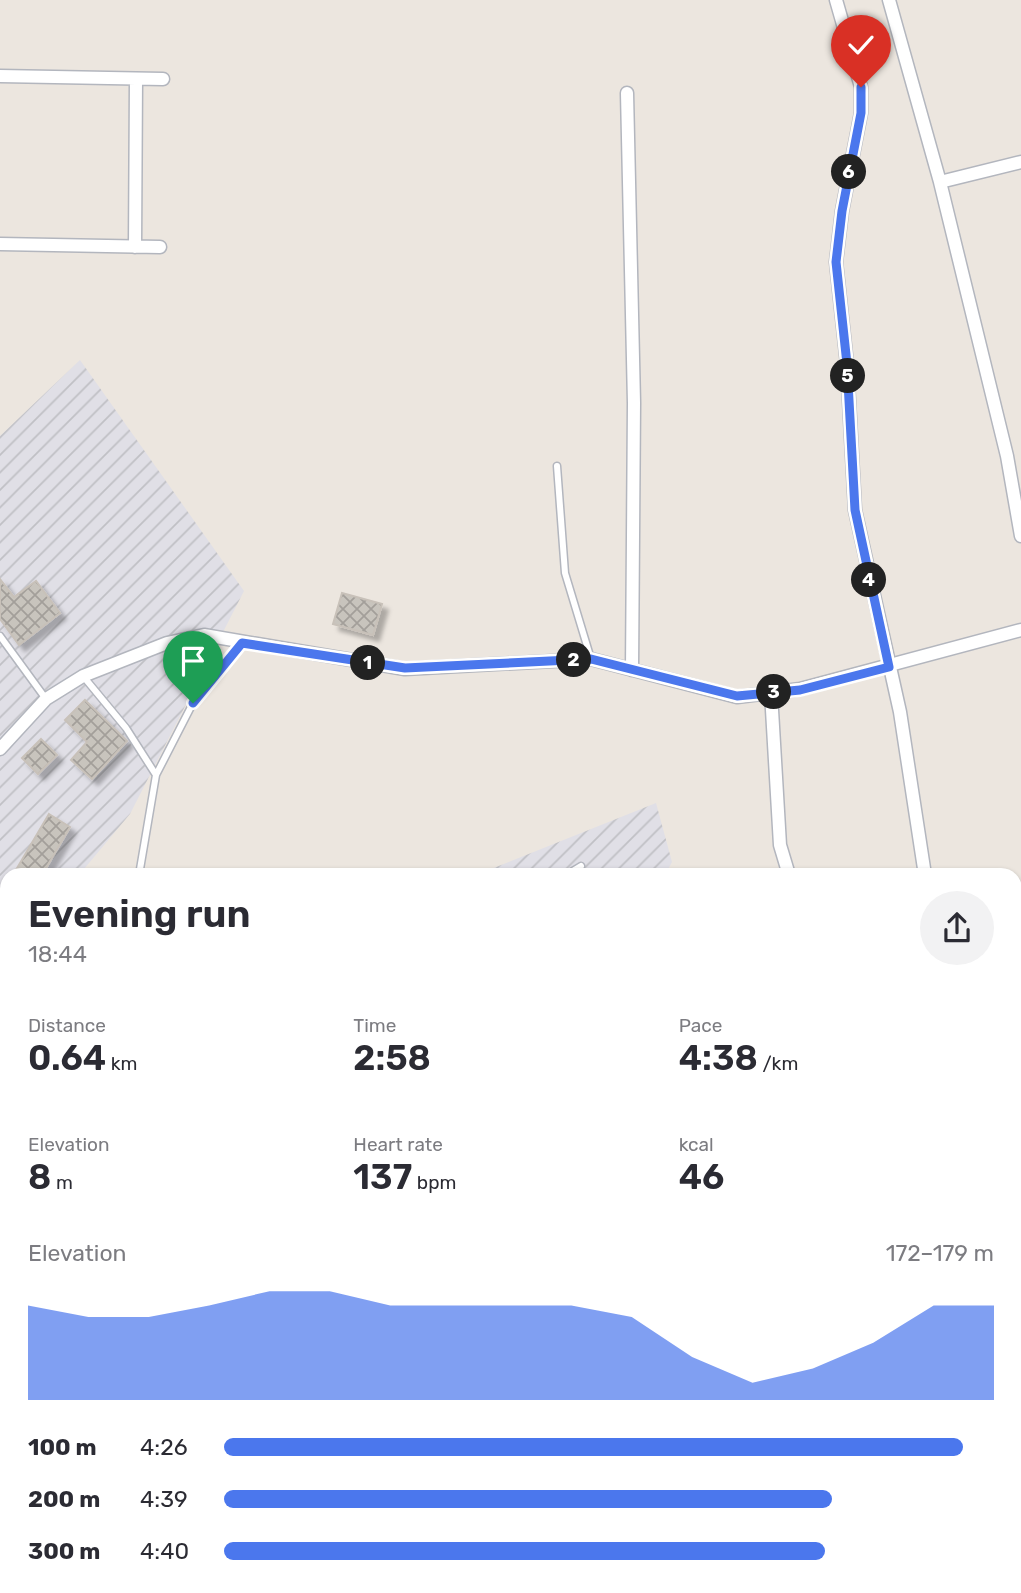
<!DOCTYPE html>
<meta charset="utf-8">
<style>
:root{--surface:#fff;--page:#f2f2f3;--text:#2b2b33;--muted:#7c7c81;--accent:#4b77ed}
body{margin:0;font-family:Rubik,sans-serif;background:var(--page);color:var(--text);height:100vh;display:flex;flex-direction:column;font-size:26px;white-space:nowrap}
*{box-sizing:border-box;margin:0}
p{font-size:23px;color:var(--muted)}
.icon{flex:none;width:38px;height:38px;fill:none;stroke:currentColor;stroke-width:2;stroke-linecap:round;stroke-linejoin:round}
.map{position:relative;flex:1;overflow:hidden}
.side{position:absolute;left:0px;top:868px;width:1022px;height:726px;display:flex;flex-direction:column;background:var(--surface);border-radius:21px 21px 0 0;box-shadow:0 2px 5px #0004}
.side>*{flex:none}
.pin{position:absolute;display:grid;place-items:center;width:60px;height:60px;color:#fff;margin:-72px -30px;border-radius:50% 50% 50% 0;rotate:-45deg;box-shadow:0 0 7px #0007}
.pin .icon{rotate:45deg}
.km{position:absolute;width:35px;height:35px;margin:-18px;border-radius:50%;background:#222;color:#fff;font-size:19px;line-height:35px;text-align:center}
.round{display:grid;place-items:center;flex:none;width:74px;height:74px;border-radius:37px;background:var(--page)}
.head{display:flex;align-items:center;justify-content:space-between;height:119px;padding:0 28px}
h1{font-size:38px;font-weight:600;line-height:52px}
.stats{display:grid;grid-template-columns:repeat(3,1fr);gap:10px;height:119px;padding:7px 28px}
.stats div{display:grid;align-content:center}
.stats b{font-size:35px;font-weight:600}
.stats small{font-size:19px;font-weight:400}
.stats p{font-size:19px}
.chart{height:196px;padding:14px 28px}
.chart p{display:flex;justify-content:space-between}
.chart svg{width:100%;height:126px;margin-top:7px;fill:var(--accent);opacity:.7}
ul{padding:0 28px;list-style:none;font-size:23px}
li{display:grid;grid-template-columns:112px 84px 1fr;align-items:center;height:52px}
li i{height:18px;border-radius:9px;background:var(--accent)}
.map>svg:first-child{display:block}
</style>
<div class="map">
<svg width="1021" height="1593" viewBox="0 0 1021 1593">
<defs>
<pattern id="industrial-furrows" width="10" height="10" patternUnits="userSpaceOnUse" patternTransform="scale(1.75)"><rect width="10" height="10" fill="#e0dfe6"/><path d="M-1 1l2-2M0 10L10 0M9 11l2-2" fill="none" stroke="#c0c0c5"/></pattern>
<pattern id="grass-tufts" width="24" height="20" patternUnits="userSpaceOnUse" patternTransform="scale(1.75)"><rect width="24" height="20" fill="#badfa0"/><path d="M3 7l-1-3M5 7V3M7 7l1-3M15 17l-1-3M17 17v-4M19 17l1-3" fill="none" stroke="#a0c08a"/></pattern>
<pattern id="building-cross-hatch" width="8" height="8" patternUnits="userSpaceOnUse" patternTransform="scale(1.75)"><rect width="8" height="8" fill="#c8c4bd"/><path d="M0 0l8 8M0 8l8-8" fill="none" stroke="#a39f9a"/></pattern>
<filter id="shadow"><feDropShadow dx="6" dy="6" stdDeviation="2" flood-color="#0004"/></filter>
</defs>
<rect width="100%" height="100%" fill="#ece6df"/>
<path fill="url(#industrial-furrows)" d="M 80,360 L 244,591 L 130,814 L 79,875 L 7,875 L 5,963 L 0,949 L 0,436 Z
M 656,803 L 672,862 L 665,875 L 476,875 Z"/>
<path fill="url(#grass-tufts)" d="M 0,1464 L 7,1467 L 7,1587 L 784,1587 L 792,1593 L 0,1593 Z"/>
<path fill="url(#building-cross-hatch)" stroke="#c8c1b9" stroke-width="2" filter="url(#shadow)" d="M 0,579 L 14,597 L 36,581 L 60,613 L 19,645 L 0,619 Z
M 342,593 L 382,604 L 373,635 L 333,624 Z
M 85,700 L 127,741 L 92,779 L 71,760 L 87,742 L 65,720 Z
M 41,739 L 57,755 L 38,774 L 22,758 Z
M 49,814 L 70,827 L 42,875 L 13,875 Z"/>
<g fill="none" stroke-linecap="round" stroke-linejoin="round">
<g stroke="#b3b6be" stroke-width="9">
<path id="service" d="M 557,466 L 565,573 L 591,659
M 0,636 L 46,699
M 83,676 L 126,728 L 156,775
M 139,875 L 156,775 L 193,703 L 242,643
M 566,875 L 581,866
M 0,935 L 7,942"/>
</g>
<g stroke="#b3b6be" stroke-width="15">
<path id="minor" d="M 836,0 L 861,87 L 861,113 L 842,211 L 836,262 L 847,364 L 855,510 L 900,712 L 925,875
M 889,0 L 940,182 L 1007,456 L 1021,536
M 0,76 L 163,79
M 627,93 L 634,403 L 632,670
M 940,182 L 1021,162
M 0,244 L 160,247
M 135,247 L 136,79
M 771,693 L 780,845 L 789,875
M 0,749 L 46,699 L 83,676 L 167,643 L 204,635 L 405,669 L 591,659 L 737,697 L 800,689 L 1021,630
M 1015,934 L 1021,935
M 1015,1055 L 1021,1055
M 1015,1124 L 1021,1146
M 1015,1324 L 1021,1348
M 0,1340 L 7,1322
M 0,1592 L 1,1593"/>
</g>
<g stroke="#c4c4c4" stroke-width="22">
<path id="primary" d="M 0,1125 L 7,1144
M 842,1587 L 850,1593"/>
</g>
<use href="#service" stroke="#fff" stroke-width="6"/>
<use href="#minor" stroke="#fff" stroke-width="12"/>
<use href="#primary" stroke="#e7c06a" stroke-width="19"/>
</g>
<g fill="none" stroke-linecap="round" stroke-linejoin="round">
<g stroke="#fff" stroke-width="14">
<path id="route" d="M 193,703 L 242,643 L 405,668 L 591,659 L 737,696 L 800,690 L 889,667 L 855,510 L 847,364 L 836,262 L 842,211 L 861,113 L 861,87"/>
</g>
<use href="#route" stroke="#4b77ed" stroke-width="9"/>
</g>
</svg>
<div class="pin" style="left:193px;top:703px;background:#1e9e55"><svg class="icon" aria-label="arrive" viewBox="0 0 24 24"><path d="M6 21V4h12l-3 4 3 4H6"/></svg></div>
<div class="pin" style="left:861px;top:87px;background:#d93025"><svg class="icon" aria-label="check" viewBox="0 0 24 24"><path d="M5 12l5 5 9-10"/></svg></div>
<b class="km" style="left:368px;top:663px">1</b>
<b class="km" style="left:574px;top:660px">2</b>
<b class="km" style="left:774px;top:692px">3</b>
<b class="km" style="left:869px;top:580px">4</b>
<b class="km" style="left:848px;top:376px">5</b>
<b class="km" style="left:849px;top:172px">6</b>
<section class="side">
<div class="head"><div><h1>Evening run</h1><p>18:44</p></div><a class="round"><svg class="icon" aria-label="share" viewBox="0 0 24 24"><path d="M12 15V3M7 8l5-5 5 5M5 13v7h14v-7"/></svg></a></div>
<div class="stats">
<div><p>Distance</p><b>0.64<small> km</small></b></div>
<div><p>Time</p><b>2:58</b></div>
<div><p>Pace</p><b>4:38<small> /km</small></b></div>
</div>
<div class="stats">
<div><p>Elevation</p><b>8<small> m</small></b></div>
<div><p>Heart rate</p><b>137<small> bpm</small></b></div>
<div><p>kcal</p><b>46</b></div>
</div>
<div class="chart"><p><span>Elevation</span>172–179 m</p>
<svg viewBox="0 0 160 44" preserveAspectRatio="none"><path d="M0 44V11L10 15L20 15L30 11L40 6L50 6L60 11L70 11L80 11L90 11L100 15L110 29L120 38L130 33L140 24L150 11L160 11V44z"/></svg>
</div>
<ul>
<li><b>100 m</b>4:26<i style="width:96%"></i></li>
<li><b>200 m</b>4:39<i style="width:79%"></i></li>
<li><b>300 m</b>4:40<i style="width:78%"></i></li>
</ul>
</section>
</div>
